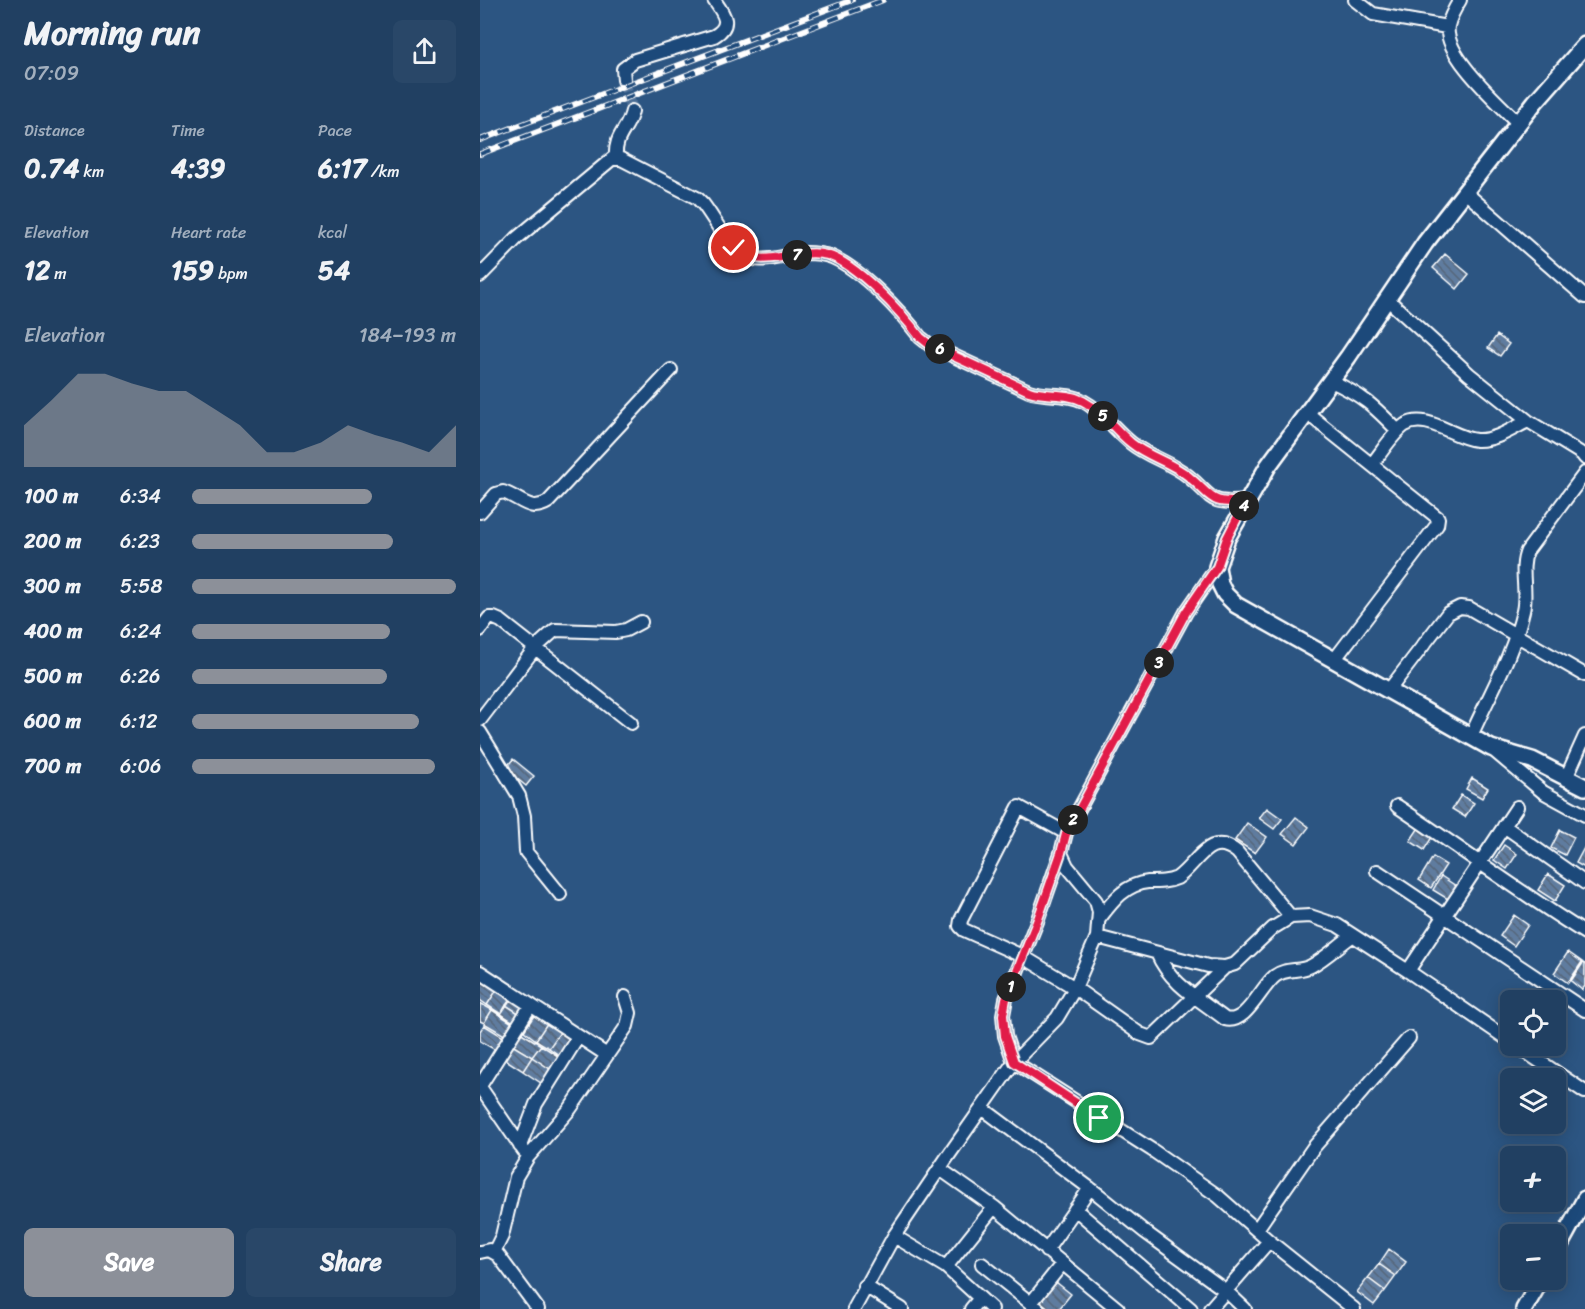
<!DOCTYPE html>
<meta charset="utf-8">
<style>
:root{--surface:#214062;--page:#294768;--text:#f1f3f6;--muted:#a2afbe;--line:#3e5977;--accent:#8c9099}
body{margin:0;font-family:Sriracha,sans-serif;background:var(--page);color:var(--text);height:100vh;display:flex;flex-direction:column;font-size:22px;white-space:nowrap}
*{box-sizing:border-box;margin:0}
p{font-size:20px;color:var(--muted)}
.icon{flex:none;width:33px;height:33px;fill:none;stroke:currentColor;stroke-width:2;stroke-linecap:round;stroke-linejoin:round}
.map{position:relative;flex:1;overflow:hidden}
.drawer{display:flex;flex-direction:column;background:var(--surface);width:480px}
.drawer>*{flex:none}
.controls{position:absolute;left:1020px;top:990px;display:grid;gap:12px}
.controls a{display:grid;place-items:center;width:66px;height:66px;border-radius:9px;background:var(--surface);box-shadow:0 3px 15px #0003,0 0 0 2px var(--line);font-size:30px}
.pin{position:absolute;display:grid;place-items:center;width:51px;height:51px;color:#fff;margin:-26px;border:3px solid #fff;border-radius:50%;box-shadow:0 2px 6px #0007}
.km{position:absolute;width:30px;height:30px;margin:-15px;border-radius:50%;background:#222;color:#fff;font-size:16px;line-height:30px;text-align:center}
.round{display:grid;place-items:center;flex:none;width:63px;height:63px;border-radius:9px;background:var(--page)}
.overview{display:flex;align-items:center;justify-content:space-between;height:102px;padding:0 24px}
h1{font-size:33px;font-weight:700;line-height:45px}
.figures{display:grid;grid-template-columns:repeat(3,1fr);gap:9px;height:102px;padding:6px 24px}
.figures div{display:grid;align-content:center}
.figures b{font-size:26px;font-weight:700}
.figures small{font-size:16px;font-weight:400}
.figures p{font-size:16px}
.chart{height:168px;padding:12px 24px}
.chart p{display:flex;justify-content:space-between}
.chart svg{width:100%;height:108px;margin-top:6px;fill:var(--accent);opacity:.7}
.cta{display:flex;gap:12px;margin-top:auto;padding:12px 24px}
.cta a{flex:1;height:69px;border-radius:9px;background:var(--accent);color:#fff;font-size:24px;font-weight:700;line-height:69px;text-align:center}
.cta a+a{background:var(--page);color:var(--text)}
ul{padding:0 24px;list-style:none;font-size:20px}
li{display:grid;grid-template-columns:96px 72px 1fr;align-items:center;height:45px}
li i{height:15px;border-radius:8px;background:var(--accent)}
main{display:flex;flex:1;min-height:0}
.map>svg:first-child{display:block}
</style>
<main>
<section class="drawer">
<div class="overview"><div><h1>Morning run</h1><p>07:09</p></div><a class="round"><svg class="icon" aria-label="share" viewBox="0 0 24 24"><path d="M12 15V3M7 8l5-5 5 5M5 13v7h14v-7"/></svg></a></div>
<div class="figures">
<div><p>Distance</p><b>0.74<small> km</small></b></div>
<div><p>Time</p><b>4:39</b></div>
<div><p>Pace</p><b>6:17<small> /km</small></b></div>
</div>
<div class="figures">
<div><p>Elevation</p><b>12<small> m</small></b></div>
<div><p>Heart rate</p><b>159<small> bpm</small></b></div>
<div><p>kcal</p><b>54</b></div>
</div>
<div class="chart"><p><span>Elevation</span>184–193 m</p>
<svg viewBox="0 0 160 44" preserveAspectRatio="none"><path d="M0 44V27L10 17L20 6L30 6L40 10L50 13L60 13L70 20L80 27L90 38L100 38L110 34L120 27L130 31L140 34L150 38L160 27V44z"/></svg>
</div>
<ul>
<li><b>100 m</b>6:34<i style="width:68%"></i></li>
<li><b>200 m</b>6:23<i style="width:76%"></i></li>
<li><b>300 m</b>5:58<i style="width:100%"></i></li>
<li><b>400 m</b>6:24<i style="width:75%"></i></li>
<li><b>500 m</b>6:26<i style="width:74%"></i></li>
<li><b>600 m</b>6:12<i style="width:86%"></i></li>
<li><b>700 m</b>6:06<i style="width:92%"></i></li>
</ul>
<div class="cta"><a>Save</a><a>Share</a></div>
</section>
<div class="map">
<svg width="1105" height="1309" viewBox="0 0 1105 1309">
<defs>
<pattern id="building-back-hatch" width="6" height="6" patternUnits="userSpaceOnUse" patternTransform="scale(1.5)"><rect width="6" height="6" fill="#5e7c9f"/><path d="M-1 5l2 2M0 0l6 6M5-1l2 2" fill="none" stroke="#56667a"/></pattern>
</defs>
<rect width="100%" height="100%" fill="#2c5582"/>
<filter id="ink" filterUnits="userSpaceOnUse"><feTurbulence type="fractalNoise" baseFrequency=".0167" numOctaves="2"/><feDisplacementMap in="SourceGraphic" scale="12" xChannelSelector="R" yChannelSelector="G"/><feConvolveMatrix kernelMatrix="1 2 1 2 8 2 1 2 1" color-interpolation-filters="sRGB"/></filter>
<g filter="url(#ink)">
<path fill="url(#building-back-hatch)" stroke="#fff" stroke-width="1.5" d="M 965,254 L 989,274 L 977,289 L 953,268 Z
M 1017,335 L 1029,344 L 1020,356 L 1008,348 Z
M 33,759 L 54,776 L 46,786 L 25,769 Z
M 992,778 L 1008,788 L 1002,798 L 986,789 Z
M 981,795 L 994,803 L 985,817 L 972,809 Z
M 787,808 L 802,819 L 794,829 L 779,818 Z
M 816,817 L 829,827 L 816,844 L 802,834 Z
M 767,823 L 787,837 L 775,853 L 755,840 Z
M 940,826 L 954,834 L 944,850 L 930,841 Z
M 1080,830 L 1094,837 L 1085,855 L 1071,848 Z
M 1024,845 L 1037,854 L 1027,869 L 1014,860 Z
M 1105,846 L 1105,868 L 1096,863 Z
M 953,857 L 966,865 L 951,888 L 939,880 Z
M 1068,874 L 1085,885 L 1075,901 L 1058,890 Z
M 961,876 L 979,888 L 971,901 L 953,890 Z
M 1034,915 L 1048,925 L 1034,946 L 1020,936 Z
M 1088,952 L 1102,962 L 1088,983 L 1074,973 Z
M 1103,963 L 1105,964 L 1105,986 L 1102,990 L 1091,981 Z
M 4,979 L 18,988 L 7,1005 L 0,1000 L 0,985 Z
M 18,988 L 32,997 L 21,1014 L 7,1005 Z
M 32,997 L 46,1006 L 40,1014 L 26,1005 Z
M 0,1003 L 12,1010 L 4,1023 L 0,1021 Z
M 26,1005 L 40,1014 L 35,1023 L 21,1014 Z
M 12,1010 L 34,1024 L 26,1036 L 4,1023 Z
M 55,1014 L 68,1022 L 56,1040 L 44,1031 Z
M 68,1022 L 81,1031 L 69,1048 L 56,1040 Z
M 4,1025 L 25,1038 L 17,1051 L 0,1041 L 0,1031 Z
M 81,1031 L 93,1039 L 82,1057 L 69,1048 Z
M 40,1032 L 61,1045 L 52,1057 L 32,1045 Z
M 32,1045 L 52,1057 L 43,1071 L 23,1058 Z
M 61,1045 L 81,1058 L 73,1071 L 52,1057 Z
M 52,1057 L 73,1071 L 64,1085 L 43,1071 Z
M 909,1249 L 926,1262 L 916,1276 L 899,1264 Z
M 899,1264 L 916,1276 L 905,1291 L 888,1278 Z
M 888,1278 L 905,1291 L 894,1305 L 877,1292 Z
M 576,1282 L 591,1294 L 579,1309 L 570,1309 L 560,1301 Z"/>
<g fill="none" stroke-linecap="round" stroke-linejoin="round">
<path stroke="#4c6e95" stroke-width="12" stroke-dasharray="12 6" stroke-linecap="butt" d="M 144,80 L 152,111"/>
<g stroke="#fff" stroke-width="16">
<path id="minor" d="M 875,0 L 893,14 L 967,27
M 980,0 C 975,8 970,16 968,26 C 963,55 1019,103 1038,123
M 144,80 L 143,69 L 155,60 L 234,36 C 253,25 244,14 234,0
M 136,159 C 134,134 148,131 152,111
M 985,192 L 1105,297
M 0,276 L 37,238 L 133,158 L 141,159 L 217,198 L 223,204 C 234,218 248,246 262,255 C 280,266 307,254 325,253 C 334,253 344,254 352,257 C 382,270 421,312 440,337 L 450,345 L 549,391 C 566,397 587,392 603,401 C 622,411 635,430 651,443 C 668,457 691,462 708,476 C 734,497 727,505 766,501
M 907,299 L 989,374 L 1048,421 L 1102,454 L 1105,458
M 851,381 C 882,395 894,406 918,431
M 827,413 L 958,518 L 957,525 L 855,659
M 892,464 C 902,452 912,434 925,425 C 947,412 973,438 996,440 C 1015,441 1032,429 1048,421
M 0,512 L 16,494 L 23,492 C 41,498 50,513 68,502 L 191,370
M 0,630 L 9,618 L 14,618 L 21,621 L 151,723
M 909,690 L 968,613 L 980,607 L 989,608 L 1105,675
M 0,720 L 55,648 L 75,630 L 136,632 L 146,630 L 161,622
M 0,732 L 39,796 L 44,816 L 46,852 L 80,894
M 991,736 C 1009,695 1033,655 1043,611 C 1048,591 1039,569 1047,551 L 1105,473
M 1013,750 L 1063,792 L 1105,815
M 1086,778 L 1105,736
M 917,806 C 980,848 1041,893 1105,933
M 1024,826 L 1105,883
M 586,833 L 539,807 L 481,920 L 480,926 L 484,930 L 542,956 L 595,988 L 660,1034 L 671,1038 L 745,967
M 581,853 L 558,919 L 526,999 L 523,1015 L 525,1036 L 534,1062 L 672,1150 L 738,1196 L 789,1241 L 874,1309
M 897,871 L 1105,1010
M 619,919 C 632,902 645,884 668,882 C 679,882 688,882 697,878 C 718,863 729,830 757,852 L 811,917
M 617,937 L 728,966 L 745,967 L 755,964 L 793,928 L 811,917 L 830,916 L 857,925 L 928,971 L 1030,1041
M 677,953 C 690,984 719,999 745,1019 C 766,1025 780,988 795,976 C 805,968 820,972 831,966 C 846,958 859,945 872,936
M 928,971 L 1037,807
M 0,972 L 127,1055
M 1037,1046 L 1105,1092
M 0,1086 L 51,1005
M 0,1087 L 44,1151
M 502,1108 L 619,1195 L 665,1232 L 746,1291 L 765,1309
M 40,1146 L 56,1104 L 98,1037
M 460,1169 L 514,1207 L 638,1309
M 595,1209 L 711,1309
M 777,1229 L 833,1148 L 929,1038
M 414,1236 L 466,1267 L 512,1309
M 566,1251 L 610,1188
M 0,1252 L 9,1250 L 18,1255 L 58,1309
M 14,1252 L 22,1236 L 36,1177 L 48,1157 L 90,1109 L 147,1026 L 150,1013 L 145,997
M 502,1264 L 558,1309
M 466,1267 L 514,1207
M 385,1286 L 422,1309
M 551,1303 L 582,1264
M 374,1309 L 414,1236 L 466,1159 L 534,1062 L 577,1018 L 595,988 L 617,937 L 619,912 L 616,901 L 587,866 L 581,853 L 586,833 L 706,612 L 737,567
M 491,1309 L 500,1298
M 730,1309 L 789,1241"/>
</g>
<g stroke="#fff" stroke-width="20">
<path id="tertiary" d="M 1105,45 L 1055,102 L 945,243 L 868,357 L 788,466 L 747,538 L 737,567 L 740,584 L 745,594 L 756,605 L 1011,748 L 1052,760 L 1105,787
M 1076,1252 L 1105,1199
M 1044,1309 L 1061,1280"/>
</g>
<use href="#minor" stroke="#1f4a7a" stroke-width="12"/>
<use href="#tertiary" stroke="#1f4a7a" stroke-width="15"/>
<g stroke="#fff" stroke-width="6">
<path id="rail" d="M 0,140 L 372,0
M 0,154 L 403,0"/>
</g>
<use href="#rail" stroke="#1f4a7a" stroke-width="4" stroke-dasharray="11" stroke-linecap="butt"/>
</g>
</g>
<g fill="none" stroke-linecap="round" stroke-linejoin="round" filter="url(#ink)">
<g stroke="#fff" stroke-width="12">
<path id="route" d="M 254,248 C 280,272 316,247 347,255 C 376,263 422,313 440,337 L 450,345 L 549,391 C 566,397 587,392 603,401 C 622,411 635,430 651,443 C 668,457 691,462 708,476 C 734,497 728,505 766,501 L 747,538 L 737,567 L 706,612 L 586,834 L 581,853 L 558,919 L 526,999 L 523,1015 L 525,1036 L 534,1062 L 619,1118"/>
</g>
<use href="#route" stroke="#e11d48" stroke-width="8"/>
</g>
</svg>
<div class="controls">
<a><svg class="icon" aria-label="locate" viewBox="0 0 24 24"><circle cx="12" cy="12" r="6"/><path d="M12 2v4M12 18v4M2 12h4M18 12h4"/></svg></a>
<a><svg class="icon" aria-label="layers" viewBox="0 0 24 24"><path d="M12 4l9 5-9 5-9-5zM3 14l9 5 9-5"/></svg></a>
<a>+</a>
<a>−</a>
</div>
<div class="pin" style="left:619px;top:1118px;background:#1e9e55"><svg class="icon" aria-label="arrive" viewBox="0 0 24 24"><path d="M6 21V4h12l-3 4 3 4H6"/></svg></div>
<div class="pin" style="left:254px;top:248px;background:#d93025"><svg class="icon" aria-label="check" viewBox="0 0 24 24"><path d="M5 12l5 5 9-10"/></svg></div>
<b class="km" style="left:531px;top:987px">1</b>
<b class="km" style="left:593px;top:820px">2</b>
<b class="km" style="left:679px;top:663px">3</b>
<b class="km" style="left:764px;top:506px">4</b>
<b class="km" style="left:623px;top:416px">5</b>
<b class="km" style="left:460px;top:349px">6</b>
<b class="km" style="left:317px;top:255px">7</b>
</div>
</main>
